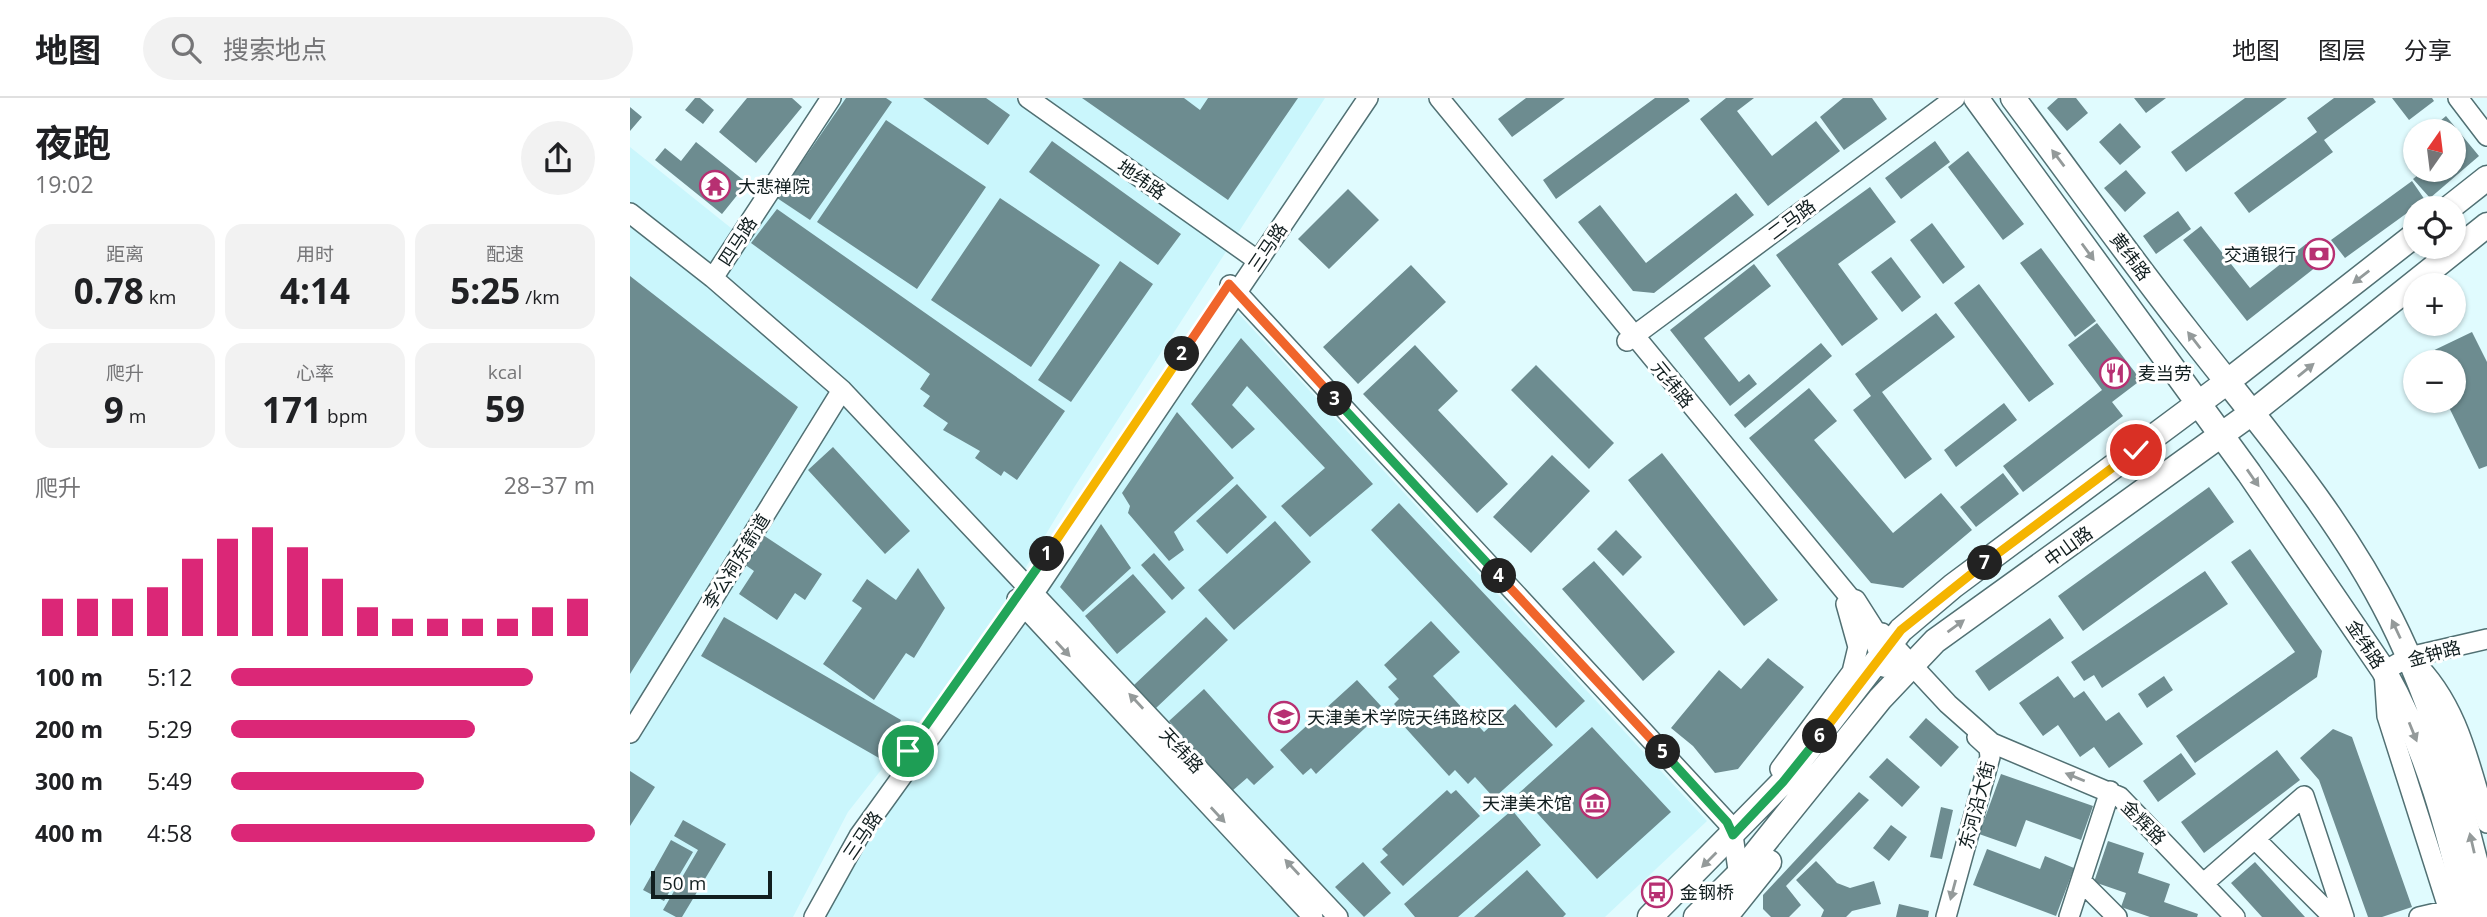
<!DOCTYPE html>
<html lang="zh">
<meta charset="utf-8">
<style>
:root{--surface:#fff;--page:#f2f2f2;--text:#202124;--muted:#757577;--line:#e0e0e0;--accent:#db2777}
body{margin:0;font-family:"Open Sans","Noto Sans SC",sans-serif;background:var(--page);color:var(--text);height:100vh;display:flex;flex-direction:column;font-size:26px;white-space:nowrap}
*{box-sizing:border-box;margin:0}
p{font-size:23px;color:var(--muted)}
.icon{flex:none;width:38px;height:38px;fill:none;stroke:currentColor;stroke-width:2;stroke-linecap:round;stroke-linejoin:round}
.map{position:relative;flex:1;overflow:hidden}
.details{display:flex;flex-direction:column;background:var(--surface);width:630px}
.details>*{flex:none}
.needle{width:46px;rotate:14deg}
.tools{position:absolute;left:1773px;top:21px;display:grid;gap:14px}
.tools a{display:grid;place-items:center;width:63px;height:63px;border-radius:50%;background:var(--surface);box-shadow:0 2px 5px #0004;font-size:35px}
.scale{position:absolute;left:21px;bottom:18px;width:121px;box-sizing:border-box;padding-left:7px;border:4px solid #111e1f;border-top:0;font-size:19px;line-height:24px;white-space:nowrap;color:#111e1f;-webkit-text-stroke:5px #fff;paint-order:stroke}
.pin{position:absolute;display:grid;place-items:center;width:60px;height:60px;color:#fff;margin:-30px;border:4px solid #fff;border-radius:50%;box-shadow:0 2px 7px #0007}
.km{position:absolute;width:35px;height:35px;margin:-18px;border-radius:50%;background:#222;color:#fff;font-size:19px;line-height:35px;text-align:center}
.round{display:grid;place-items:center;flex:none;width:74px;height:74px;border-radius:37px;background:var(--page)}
.head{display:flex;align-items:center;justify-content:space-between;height:119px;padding:0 35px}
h1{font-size:38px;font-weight:700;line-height:52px}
.stats{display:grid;grid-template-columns:repeat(3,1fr);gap:10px;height:119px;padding:7px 35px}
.stats div{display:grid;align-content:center;border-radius:18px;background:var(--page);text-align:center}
.stats b{font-size:35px;font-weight:700}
.stats small{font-size:19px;font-weight:400}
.stats p{font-size:19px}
.chart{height:196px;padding:14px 35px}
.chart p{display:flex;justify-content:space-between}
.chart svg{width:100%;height:126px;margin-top:7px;stroke:var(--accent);stroke-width:6}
ul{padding:0 35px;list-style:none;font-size:23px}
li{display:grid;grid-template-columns:112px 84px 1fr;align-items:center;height:52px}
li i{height:18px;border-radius:9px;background:var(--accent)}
header{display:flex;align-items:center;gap:42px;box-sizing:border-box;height:98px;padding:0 35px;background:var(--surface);border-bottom:2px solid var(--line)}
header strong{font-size:33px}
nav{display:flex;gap:38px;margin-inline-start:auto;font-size:24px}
.search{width:490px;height:63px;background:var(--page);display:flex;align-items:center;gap:18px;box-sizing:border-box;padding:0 24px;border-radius:38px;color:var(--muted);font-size:26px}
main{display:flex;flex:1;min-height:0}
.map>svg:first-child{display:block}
</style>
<header>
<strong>地图</strong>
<div class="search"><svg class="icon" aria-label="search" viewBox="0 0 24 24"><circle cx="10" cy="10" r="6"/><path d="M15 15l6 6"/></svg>搜索地点</div>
<nav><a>地图</a><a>图层</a><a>分享</a></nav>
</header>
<main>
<section class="details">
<div class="head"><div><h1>夜跑</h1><p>19:02</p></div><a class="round"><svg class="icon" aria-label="share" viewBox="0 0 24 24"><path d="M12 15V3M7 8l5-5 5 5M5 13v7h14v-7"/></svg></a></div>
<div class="stats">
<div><p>距离</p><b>0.78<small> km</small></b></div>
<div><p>用时</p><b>4:14</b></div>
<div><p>配速</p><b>5:25<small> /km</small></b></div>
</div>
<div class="stats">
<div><p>爬升</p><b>9<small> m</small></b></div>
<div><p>心率</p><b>171<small> bpm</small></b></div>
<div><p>kcal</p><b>59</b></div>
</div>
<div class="chart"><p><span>爬升</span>28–37 m</p>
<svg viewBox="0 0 160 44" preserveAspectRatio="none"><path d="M5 44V31M15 44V31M25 44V31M35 44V27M45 44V17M55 44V10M65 44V6M75 44V13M85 44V24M95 44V34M105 44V38M115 44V38M125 44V38M135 44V38M145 44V34M155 44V31"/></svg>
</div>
<ul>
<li><b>100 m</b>5:12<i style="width:83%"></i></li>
<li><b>200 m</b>5:29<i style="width:67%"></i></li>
<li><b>300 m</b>5:49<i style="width:53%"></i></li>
<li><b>400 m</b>4:58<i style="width:100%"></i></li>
</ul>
</section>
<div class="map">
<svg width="1857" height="819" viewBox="0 0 1857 819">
<rect width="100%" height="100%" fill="#e0fbfe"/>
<path fill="#caf6fc" d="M 202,0 L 695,0 L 445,388 L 375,504 L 300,610 L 218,714 L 163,819 L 0,819 L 0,49 L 106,134 Z
M 607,214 L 1077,723 L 975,819 L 192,819 L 238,740 L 403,515 Z"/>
<path fill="#6d8c90" d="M 65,0 L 70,0 L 84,12 L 73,26 L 55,12 Z
M 117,0 L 162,0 L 172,9 L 126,65 L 89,34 Z
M 216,0 L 256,0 L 262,4 L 180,122 L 147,100 Z
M 293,0 L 356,0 L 380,17 L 358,47 Z
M 452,0 L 554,0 L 570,12 L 578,0 L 668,0 L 598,102 Z
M 896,0 L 935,0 L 882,39 L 868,21 Z
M 1025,0 L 1058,0 L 1060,3 L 926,101 L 913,82 Z
M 1096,0 L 1124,0 L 1107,13 L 1142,58 L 1186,23 L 1210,53 L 1138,108 L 1070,21 Z
M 1213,0 L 1242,0 L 1257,21 L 1214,52 L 1190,19 Z
M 1428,0 L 1446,0 L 1458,15 L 1437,33 L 1417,10 Z
M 1504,0 L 1536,0 L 1516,15 Z
M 1615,0 L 1657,0 L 1556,74 L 1541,54 Z
M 1704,0 L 1743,0 L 1746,4 L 1694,42 L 1703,54 L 1619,115 L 1604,95 L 1687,34 L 1677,20 Z
M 1762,0 L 1802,0 L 1804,3 L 1779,22 Z
M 0,9 L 12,19 L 0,33 Z
M 1816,18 L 1849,58 L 1800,100 L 1783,81 L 1794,72 L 1824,72 L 1824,33 L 1798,33 Z
M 256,22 L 356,89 L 287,191 L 187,124 Z
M 1490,25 L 1511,49 L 1490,67 L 1469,44 Z
M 422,43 L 551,136 L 528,167 L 399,74 Z
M 1305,43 L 1320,64 L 1271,101 L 1255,80 Z
M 66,44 L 117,85 L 92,116 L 25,62 L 35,50 L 51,63 Z
M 1338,53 L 1394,126 L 1373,142 L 1318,69 Z
M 1496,72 L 1516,95 L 1495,114 L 1474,90 Z
M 1782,83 L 1795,102 L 1715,160 L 1701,142 Z
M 1240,89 L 1266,124 L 1208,166 L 1248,221 L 1212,248 L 1146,157 Z
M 718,91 L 749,122 L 699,171 L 668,141 Z
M 1106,95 L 1124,117 L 1024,195 L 1003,193 L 948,124 L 970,107 L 1016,165 Z
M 370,100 L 470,167 L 401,269 L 301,202 Z
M 147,111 L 435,313 L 387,382 L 374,373 L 371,378 L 345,360 L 350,353 L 313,332 L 318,325 L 293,308 L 300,298 L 290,291 L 300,276 L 121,145 Z
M 1548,113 L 1561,131 L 1526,156 L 1513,138 Z
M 1302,125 L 1335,169 L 1313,186 L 1280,142 Z
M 1571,128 L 1620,190 L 1676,146 L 1691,165 L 1617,223 L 1553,142 Z
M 1411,150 L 1466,223 L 1445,239 L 1390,165 Z
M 1261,159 L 1291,199 L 1272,214 L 1241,174 Z
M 490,163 L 523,186 L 441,304 L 408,282 Z
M 1124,166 L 1141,188 L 1074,240 L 1109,284 L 1119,276 L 1127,286 L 1100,308 L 1040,232 Z
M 781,167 L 816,204 L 728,286 L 693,249 Z
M 0,178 L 168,309 L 0,576 Z
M 1349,186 L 1424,286 L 1399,304 L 1324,205 Z
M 1306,215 L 1325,239 L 1252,294 L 1302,361 L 1275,381 L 1223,312 L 1241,298 L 1225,276 Z
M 1467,225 L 1511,282 L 1482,304 L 1493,318 L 1393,394 L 1373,368 L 1472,292 L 1438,247 Z
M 1842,234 L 1857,264 L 1857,368 L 1849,371 L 1816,303 L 1824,303 L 1824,264 L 1798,264 L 1794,257 Z
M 611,240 L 743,386 L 680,439 L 651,408 L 695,370 L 617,288 L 602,307 L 625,331 L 602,351 L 561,306 Z
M 1191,245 L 1202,258 L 1115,330 L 1104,317 Z
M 785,247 L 828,293 L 808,312 L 878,386 L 847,415 L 733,296 Z
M 906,267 L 984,345 L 959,371 L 881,292 Z
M 1179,290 L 1207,323 L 1184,342 L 1263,435 L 1311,395 L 1342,432 L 1273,490 L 1241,485 L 1119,340 Z
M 1374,305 L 1387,322 L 1326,369 L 1314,352 Z
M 547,314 L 604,380 L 544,434 L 554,452 L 539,463 L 498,415 L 500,408 L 492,395 Z
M 203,349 L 280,433 L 255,456 L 178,372 Z
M 1032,355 L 1148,502 L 1114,528 L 998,382 Z
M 922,357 L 960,393 L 901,455 L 863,419 Z
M 1373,375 L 1389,396 L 1346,429 L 1330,409 Z
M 607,386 L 637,419 L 597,456 L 566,423 Z
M 1579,389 L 1604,424 L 1453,533 L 1428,498 Z
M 769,405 L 955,603 L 926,630 L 741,432 Z
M 645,423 L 681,464 L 604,532 L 568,492 Z
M 471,426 L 501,470 L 453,514 L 430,489 Z
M 986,432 L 1012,459 L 993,478 L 967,451 Z
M 133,437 L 192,476 L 175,502 L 165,495 L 147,522 L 109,496 L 124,473 L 114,466 Z
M 1620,451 L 1692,553 L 1687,579 L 1565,665 L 1546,638 L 1665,554 L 1601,464 Z
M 524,455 L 555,490 L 542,502 L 511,467 Z
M 964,463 L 1045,554 L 1013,583 L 932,491 Z
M 288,470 L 315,510 L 284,560 L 276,555 L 244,602 L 193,566 L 232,510 L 222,503 L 237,481 L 266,502 Z
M 1575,473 L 1598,506 L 1472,590 L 1464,577 L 1454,583 L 1441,564 Z
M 503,476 L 536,514 L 487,556 L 455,518 Z
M 94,519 L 271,622 L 249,660 L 71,558 Z
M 576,519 L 598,542 L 526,610 L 504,587 Z
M 1420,520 L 1434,540 L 1359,593 L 1345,573 Z
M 801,523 L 830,554 L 803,578 L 854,634 L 885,606 L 923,647 L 864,700 L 845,679 L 838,686 L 825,672 L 819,678 L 772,626 L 778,621 L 764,606 L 769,601 L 758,589 L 767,581 L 754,567 Z
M 1138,560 L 1174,589 L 1108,671 L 1085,675 L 1063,648 L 1041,630 L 1089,572 L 1111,591 Z
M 1428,578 L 1444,600 L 1454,593 L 1476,623 L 1489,614 L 1513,646 L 1479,670 L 1464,649 L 1450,659 L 1428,627 L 1413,638 L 1389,605 Z
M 1534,578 L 1543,592 L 1517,610 L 1508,596 Z
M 727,582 L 751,608 L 747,612 L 750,616 L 686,676 L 681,670 L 673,677 L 650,652 Z
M 574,591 L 644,669 L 624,687 L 617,680 L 602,693 L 539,623 Z
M 1296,620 L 1329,649 L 1311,669 L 1279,639 Z
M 962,629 L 1041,714 L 967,781 L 889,695 Z
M 1703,631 L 1722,639 L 1782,809 L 1752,819 L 1738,819 L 1689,682 L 1670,660 Z
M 1647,652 L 1670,682 L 1574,755 L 1551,724 Z
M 1551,655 L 1566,676 L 1528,704 L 1513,683 Z
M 1257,660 L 1290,689 L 1272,709 L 1239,679 Z
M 0,673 L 25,689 L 0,728 Z
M 1371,676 L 1463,708 L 1451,742 L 1396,722 L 1386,749 L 1349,736 Z
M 817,692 L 821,696 L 826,692 L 850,718 L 773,788 L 750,764 L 758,757 L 752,751 Z
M 1229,694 L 1239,702 L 1156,788 L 1171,807 L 1159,819 L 1141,819 L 1133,811 L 1133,797 Z
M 1311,709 L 1323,712 L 1312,761 L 1300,759 Z
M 882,712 L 911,747 L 828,819 L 785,819 L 774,806 Z
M 53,722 L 96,746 L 52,819 L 46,819 L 33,812 L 68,752 L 44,738 Z
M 1261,727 L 1277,739 L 1259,763 L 1243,750 Z
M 41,742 L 63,754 L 34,803 L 13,792 Z
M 1478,743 L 1514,755 L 1508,775 L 1540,786 L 1534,804 L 1568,816 L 1567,819 L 1520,819 L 1491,809 L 1496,795 L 1464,784 Z
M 1357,751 L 1410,771 L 1415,758 L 1444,770 L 1426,818 L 1343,787 Z
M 1186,763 L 1207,785 L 1220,790 L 1244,783 L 1251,806 L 1222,813 L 1216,819 L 1191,819 L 1194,812 L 1166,782 Z
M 733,764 L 761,795 L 734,819 L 705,789 Z
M 1625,764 L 1675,819 L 1632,819 L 1601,785 Z
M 897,772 L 936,816 L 933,819 L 844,819 Z
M 1269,806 L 1299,813 L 1298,819 L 1266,819 Z"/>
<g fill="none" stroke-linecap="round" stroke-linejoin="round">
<g stroke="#517073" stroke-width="22">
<path id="minor" d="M 398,0 L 627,162
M 809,0 L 1231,513
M 1828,0 L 1857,38
M 0,115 L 83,180 L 212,292 L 708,819
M 83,180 L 201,0
M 600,187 L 1097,724 L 1103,737 L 1110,786
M 997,243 L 1325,0
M 387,501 L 683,819
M 1252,535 L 1318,606 L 1362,645 L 1490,699 L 1605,819
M 1783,563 C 1828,605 1840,668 1857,725
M 0,635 L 212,292
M 1150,671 L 1222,574 L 1228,549 L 1216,506
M 1625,741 L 1703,819
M 1451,783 L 1487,819
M 1574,785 L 1674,698 L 1714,819
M 184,819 L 229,738 L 404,495 L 738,0
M 1316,819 L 1360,659 L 1359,650 L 1347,639
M 1439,819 L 1480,693
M 1789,819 L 1819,812
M 1821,819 L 1757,618 L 1754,573 L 1779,559 L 1857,541"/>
</g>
<g stroke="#517073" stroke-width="27">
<path id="major" d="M 1346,0 L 1619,375 L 1754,573 C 1797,649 1819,734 1839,819
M 1383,0 C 1440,76 1495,154 1554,229 C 1627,323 1707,413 1761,521 C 1807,613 1834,713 1857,812
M 1819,110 L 1857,80
M 1224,504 L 1245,537 L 1256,567
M 1020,819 L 1153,684 L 1271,532 L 1323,488 L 1597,284 L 1785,137
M 1066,819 L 1109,776 L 1250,601 L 1305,543 L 1623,314 L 1857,127
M 1095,819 L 1139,764"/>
</g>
<use href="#minor" stroke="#fff" stroke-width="19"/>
<use href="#major" stroke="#fff" stroke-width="24"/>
</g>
<defs><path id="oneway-solid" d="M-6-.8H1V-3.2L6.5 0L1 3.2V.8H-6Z" transform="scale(1.75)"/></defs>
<g fill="#949a9a">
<use href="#oneway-solid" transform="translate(1428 60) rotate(-127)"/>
<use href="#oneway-solid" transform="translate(1458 154) rotate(54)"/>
<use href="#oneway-solid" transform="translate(1731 179) rotate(142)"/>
<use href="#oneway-solid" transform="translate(1564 242) rotate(-128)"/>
<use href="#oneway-solid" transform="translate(1676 272) rotate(-39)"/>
<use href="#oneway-solid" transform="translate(1623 380) rotate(55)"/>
<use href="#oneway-solid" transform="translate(1326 528) rotate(-36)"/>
<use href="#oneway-solid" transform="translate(1766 531) rotate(-115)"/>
<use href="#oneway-solid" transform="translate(433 551) rotate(47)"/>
<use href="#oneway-solid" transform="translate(506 603) rotate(-133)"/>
<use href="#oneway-solid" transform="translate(1783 634) rotate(68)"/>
<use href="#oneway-solid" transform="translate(1445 679) rotate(-158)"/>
<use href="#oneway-solid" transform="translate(588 717) rotate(47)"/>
<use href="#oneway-solid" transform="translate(1842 745) rotate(-103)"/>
<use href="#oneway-solid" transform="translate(1079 762) rotate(135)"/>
<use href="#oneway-solid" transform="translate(662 769) rotate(-133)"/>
<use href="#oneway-solid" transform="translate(1323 792) rotate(105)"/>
</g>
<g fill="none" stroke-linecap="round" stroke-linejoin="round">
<g stroke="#fff" stroke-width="14">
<path id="split-1" d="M 278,653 L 417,456"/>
</g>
<g stroke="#fff" stroke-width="14">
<path id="split-2" d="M 417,456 L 552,256"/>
</g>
<g stroke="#fff" stroke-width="14">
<path id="split-3" d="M 552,256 L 599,186 L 705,301"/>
</g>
<g stroke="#fff" stroke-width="14">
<path id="split-4" d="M 705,301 L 869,478"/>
</g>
<g stroke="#fff" stroke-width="14">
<path id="split-5" d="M 869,478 L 1033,654"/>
</g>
<g stroke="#fff" stroke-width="14">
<path id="split-6" d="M 1033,654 L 1097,724 L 1103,737 L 1153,684 L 1190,638"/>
</g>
<g stroke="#fff" stroke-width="14">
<path id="split-7" d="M 1190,638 L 1271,532 L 1355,465"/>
</g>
<g stroke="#fff" stroke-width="14">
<path id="split-8" d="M 1355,465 L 1506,352"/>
</g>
<use href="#split-1" stroke="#22a559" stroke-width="9"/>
<use href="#split-2" stroke="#f5b400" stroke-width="9"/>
<use href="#split-3" stroke="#f0652b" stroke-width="9"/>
<use href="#split-4" stroke="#22a559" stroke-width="9"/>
<use href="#split-5" stroke="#f0652b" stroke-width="9"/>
<use href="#split-6" stroke="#22a559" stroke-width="9"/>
<use href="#split-7" stroke="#f5b400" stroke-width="9"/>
<use href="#split-8" stroke="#f5b400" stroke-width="9"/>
</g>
<defs>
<g id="temple-ring" transform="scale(1.575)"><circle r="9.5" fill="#fff" stroke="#b73072" stroke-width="1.5"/><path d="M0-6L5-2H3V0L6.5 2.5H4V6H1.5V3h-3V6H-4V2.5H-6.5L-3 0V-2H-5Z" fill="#b73072"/></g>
<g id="bank-ring" transform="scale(1.575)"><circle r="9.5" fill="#fff" stroke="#b73072" stroke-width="1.5"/><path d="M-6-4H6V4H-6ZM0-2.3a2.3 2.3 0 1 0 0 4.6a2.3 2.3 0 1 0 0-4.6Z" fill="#b73072"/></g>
<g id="restaurant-ring" transform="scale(1.575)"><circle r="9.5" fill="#fff" stroke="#b73072" stroke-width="1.5"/><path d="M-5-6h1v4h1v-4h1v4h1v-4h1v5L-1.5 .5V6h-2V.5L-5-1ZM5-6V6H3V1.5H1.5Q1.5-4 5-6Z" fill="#b73072"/></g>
<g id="school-ring" transform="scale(1.575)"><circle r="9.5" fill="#fff" stroke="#b73072" stroke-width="1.5"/><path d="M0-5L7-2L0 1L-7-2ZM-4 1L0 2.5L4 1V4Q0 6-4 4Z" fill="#b73072"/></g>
<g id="museum-ring" transform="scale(1.575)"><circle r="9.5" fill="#fff" stroke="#b73072" stroke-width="1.5"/><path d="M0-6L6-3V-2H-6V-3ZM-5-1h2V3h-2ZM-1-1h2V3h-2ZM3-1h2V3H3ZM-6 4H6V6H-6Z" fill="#b73072"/></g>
<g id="bus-ring" transform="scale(1.575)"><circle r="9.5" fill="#fff" stroke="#b73072" stroke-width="1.5"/><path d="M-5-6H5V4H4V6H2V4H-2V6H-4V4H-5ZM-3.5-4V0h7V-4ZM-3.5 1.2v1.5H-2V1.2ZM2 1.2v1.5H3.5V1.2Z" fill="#b73072"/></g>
</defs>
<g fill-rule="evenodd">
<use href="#temple-ring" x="85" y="88"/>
<use href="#bank-ring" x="1689" y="156"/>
<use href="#restaurant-ring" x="1485" y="275"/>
<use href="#school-ring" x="654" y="619"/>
<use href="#museum-ring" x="965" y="705"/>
<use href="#bus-ring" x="1027" y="794"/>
</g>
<g text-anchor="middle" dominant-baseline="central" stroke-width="6" stroke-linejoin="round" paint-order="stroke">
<g font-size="18" fill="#111e1f" stroke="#fff">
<text transform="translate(512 81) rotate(35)">地纬路</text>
<text transform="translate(1161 121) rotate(-37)">二马路</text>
<text transform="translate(107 143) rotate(-57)">四马路</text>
<text transform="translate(637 149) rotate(-56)">三马路</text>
<text transform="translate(1501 158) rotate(53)">黄纬路</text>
<text transform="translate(1043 286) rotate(51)">元纬路</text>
<text transform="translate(1438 448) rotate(-36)">中山路</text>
<text transform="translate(106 463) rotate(-58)">李公祠东箭道</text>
<text transform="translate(1736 546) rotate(57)">金纬路</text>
<text transform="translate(1804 555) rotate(-15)">金钟路</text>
<text transform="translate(552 652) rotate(47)">天纬路</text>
<text transform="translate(1346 707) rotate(-75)">东河沿大街</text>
<text transform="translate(1514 724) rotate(45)">金辉路</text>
<text transform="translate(232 737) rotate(-56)">三马路</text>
</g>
<g font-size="18" fill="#111e1f" stroke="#fff" text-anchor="start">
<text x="108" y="88">大悲禅院</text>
<text x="1666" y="156" text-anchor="end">交通银行</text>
<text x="1508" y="275">麦当劳</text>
<text x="677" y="619">天津美术学院天纬路校区</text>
<text x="942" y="705" text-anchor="end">天津美术馆</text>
<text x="1050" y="794">金钢桥</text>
</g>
</g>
</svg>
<div class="tools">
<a><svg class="needle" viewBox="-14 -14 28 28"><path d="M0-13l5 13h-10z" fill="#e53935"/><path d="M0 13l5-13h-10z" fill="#757577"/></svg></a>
<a><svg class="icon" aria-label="locate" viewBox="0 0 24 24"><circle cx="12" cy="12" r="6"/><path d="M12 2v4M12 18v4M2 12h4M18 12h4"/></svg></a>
<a>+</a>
<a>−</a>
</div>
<div class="scale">50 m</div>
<div class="pin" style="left:278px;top:653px;background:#1e9e55"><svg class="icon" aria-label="arrive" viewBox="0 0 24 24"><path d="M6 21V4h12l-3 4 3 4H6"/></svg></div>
<div class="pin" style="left:1506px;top:352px;background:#d93025"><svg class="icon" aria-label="check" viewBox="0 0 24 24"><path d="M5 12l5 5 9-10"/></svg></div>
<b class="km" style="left:417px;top:456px">1</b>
<b class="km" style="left:552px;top:256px">2</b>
<b class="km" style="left:705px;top:301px">3</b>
<b class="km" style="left:869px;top:478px">4</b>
<b class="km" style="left:1033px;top:654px">5</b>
<b class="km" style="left:1190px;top:638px">6</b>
<b class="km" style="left:1355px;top:465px">7</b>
</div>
</main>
